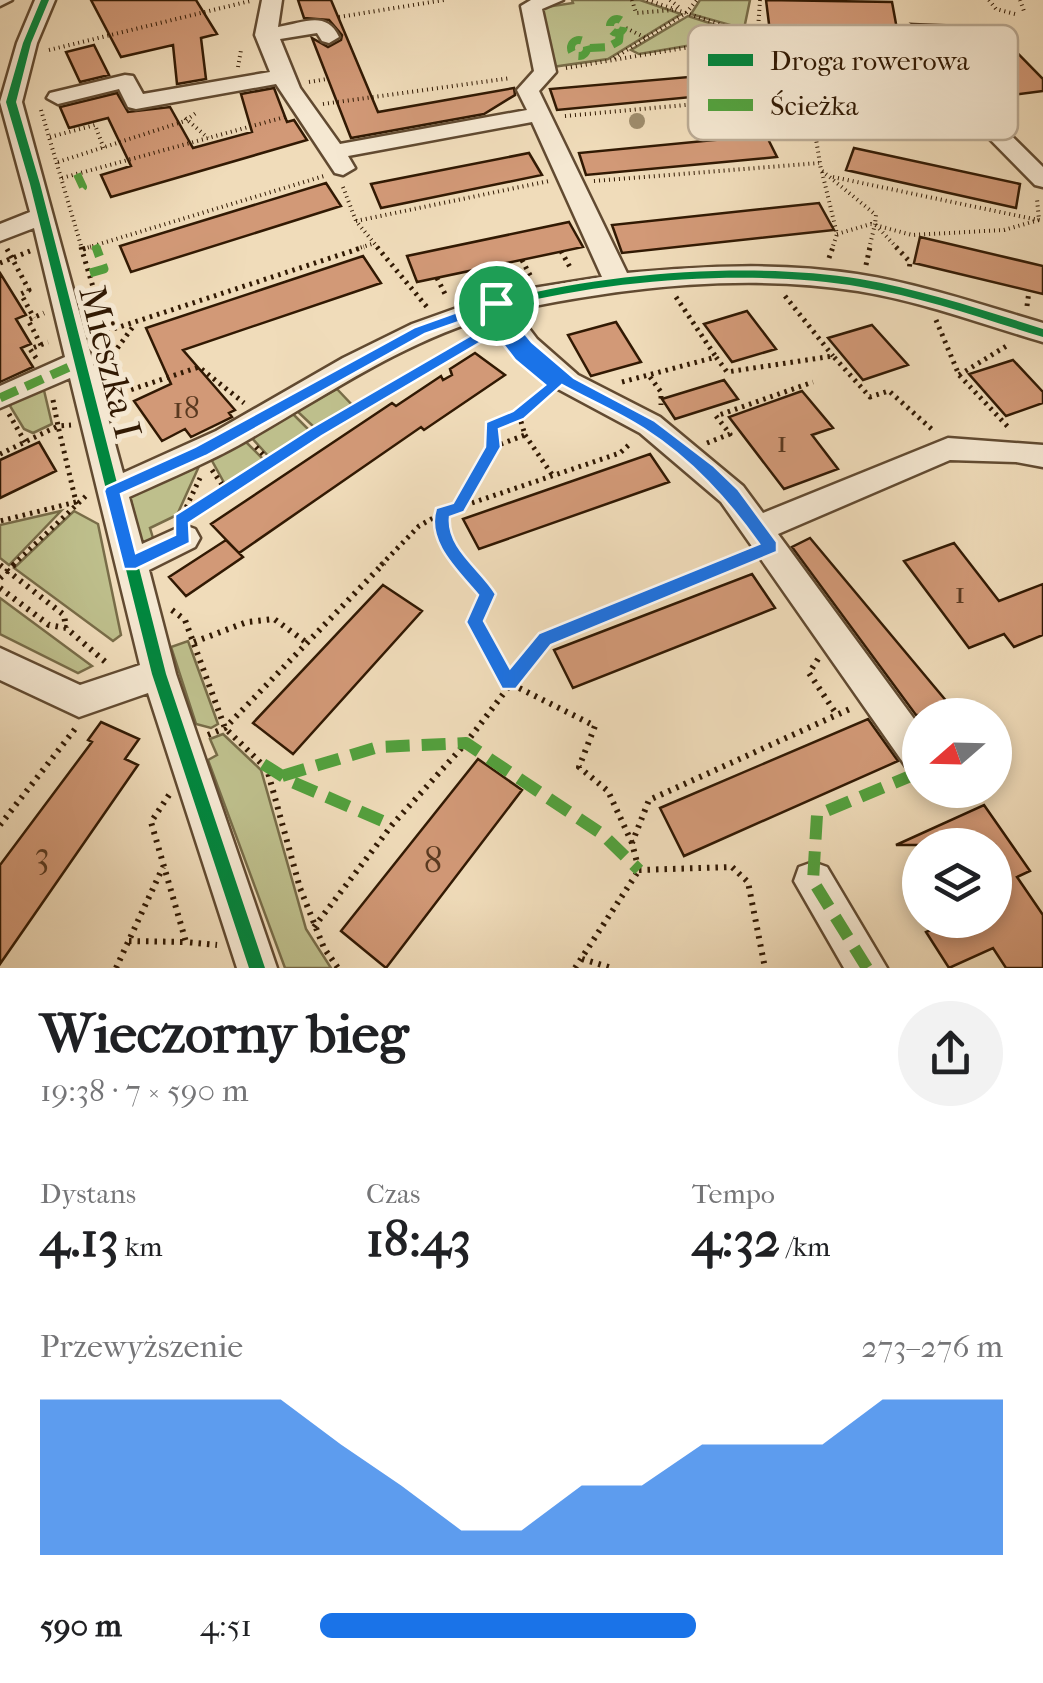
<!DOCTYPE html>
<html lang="pl">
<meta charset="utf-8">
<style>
:root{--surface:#fff;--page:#f2f2f2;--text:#202124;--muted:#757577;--accent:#1a73e8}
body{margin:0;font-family:"IM FELL French Canon",serif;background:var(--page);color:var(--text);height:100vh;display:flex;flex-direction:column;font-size:38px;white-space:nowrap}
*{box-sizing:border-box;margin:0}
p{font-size:32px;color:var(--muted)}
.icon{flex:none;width:55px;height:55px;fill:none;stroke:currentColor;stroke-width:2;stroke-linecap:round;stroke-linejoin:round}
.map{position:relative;height:968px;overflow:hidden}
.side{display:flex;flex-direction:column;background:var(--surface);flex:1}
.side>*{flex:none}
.needle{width:65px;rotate:250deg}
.fabs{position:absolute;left:902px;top:698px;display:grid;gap:20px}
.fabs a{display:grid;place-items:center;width:110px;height:110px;border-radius:50%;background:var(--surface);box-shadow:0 5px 15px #0003;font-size:50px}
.pin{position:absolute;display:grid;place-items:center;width:85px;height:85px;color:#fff;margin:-42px;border:5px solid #fff;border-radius:50%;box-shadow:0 2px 10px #0007}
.round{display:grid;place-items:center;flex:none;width:105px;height:105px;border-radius:52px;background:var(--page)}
.overview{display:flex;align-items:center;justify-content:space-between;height:170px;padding:0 40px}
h1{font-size:55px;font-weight:800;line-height:75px}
.figures{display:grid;grid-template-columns:repeat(3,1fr);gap:15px;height:170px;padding:10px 40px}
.figures div{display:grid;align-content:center}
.figures b{font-size:50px;font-weight:800}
.figures small{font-size:28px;font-weight:400}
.figures p{font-size:28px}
.chart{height:280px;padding:20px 40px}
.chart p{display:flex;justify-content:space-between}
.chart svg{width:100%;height:180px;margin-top:10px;fill:var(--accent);opacity:.7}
ul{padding:0 40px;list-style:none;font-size:32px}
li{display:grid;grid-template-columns:160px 120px 1fr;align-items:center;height:75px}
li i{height:25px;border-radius:12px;background:var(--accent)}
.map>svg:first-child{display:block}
</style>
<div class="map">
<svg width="1043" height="968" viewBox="0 0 1043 968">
<rect width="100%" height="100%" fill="#f0dcba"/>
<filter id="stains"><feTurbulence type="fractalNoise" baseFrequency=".002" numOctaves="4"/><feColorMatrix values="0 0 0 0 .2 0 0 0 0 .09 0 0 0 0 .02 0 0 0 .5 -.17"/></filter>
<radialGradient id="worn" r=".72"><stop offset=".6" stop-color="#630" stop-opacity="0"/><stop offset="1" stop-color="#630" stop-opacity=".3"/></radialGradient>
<path fill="#bebf8c" stroke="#786c48" stroke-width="2.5" d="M 572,0 L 640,0 L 681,14 L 608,59 L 552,67 L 539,8 L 573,3 Z
M 700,0 L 750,0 L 744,29 L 691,14 Z
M 688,16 L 731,30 L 728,39 L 639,54 L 631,50 Z
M 42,382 L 52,424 L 33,433 L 24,429 L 10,406 L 15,394 Z
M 337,389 L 354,407 L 316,429 L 297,411 Z
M 292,413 L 311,432 L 270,458 L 251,437 Z
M 244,440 L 266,462 L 227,488 L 211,459 Z
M 200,464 L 177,515 L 150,528 L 156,548 L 144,551 L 130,497 Z
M 61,511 L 9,565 L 0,558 L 0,525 Z
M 74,511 L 98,524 L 121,635 L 113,641 L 14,568 Z
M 0,598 L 92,666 L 78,673 L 0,634 Z
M 188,641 L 218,724 L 211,728 L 196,724 L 171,647 Z
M 223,734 L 261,770 L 306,929 L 331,968 L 285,968 L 208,760 L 217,755 L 210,739 Z"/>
<path fill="#d29977" stroke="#311903" stroke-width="2.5" d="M 91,0 L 196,0 L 217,34 L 201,38 L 206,79 L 177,84 L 173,45 L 121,57 Z
M 298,0 L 331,0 L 378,112 L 514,88 L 515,95 L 484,114 L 351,138 L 312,38 L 328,47 L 341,40 L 342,35 L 329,20 L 304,18 Z
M 766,0 L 892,2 L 901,51 L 771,40 Z
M 913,24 L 992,27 L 1043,79 L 1043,91 L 990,98 L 944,61 L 931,36 Z
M 94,45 L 109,75 L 80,82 L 66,52 Z
M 735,73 L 744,92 L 557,110 L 550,89 Z
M 274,88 L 287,122 L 294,120 L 307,140 L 111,197 L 101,175 L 131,166 L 108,118 L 69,128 L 60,107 L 117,93 L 128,112 L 170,107 L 193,148 L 252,132 L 241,94 Z
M 766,135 L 777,157 L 586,175 L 579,153 Z
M 854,148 L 1020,184 L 1016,208 L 846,170 Z
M 529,153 L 542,175 L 381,208 L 371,184 Z
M 326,183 L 341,206 L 131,272 L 120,246 Z
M 819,203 L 834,230 L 622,253 L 612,225 Z
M 569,222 L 583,247 L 417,282 L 407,256 Z
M 920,237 L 1043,266 L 1043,294 L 914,263 Z
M 363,256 L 381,283 L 183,350 L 235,410 L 229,413 L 232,417 L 191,437 L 185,429 L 162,441 L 134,401 L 171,384 L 146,328 Z
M 0,273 L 26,315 L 16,319 L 31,344 L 21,348 L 33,367 L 0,382 Z
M 747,311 L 776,349 L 732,362 L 704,324 Z
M 616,322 L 641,362 L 591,376 L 568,335 Z
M 872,325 L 908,365 L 863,380 L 828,338 Z
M 475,353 L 505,375 L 424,430 L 421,427 L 239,553 L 211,524 L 392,403 L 396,406 L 441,376 L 443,380 L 452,375 L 450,369 Z
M 1013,360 L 1043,392 L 1043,403 L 1006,416 L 969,374 Z
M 724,380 L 738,399 L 675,419 L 662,399 Z
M 802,391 L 833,428 L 812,435 L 838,469 L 784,489 L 729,417 Z
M 39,442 L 56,471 L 0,498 L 0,460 Z
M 650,454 L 669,482 L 479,549 L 463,519 Z
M 810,538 L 958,715 L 916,715 L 792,547 Z
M 226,540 L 243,557 L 186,596 L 169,577 Z
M 954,543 L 999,601 L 1043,584 L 1043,635 L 1014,647 L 1004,634 L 969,648 L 904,561 Z
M 752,574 L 775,608 L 573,688 L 554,650 Z
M 383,585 L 422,611 L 293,754 L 253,723 Z
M 868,719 L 898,761 L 684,856 L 660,808 Z
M 101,722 L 139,739 L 125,759 L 138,765 L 0,964 L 0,865 L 92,742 L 88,740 Z
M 478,759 L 522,790 L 386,968 L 341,931 Z
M 984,805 L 1030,871 L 1017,877 L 1043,915 L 1043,968 L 1006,968 L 993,948 L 949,968 L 926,932 L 952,920 L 995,920 L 995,845 L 896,845 Z"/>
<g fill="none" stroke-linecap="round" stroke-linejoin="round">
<g stroke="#614a31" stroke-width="5">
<path id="minor" d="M 0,0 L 12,0 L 0,6 Z
M 35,0 L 55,0 L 37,43 L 22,102 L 123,473 L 216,431 L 343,358 L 412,324 L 496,294 L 602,277 L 532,122 L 348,156 L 355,168 L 343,175 L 335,173 L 276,84 L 136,109 L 128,107 L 119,89 L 58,104 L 47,98 L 50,93 L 125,75 L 133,76 L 143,94 L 270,72 L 255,35 L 262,0 L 282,0 L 278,27 C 304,23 326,10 339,37 L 329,43 L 322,41 L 317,33 L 280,39 L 300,88 L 340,144 L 527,110 L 517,90 L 534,71 L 521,6 L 531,0 L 563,0 L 542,9 L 556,72 L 539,91 L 627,273 C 703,266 781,262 857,274 C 921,284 982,305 1043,323 L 1043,342 C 981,324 921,301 858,291 C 744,273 626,287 515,310 L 537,339 L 578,375 L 660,417 L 743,486 L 763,513 L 948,438 L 1043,445 L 1043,467 L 1016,462 L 950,460 L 778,534 L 920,727 L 920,773 L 907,768 L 721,502 L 640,433 L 558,389 L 517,353 L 492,316 C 405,341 331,392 253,437 C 214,460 171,478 129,497 L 142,544 L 184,525 L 195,529 L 200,538 L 195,547 L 149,570 L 176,674 L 277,968 L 237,968 L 148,693 L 79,717 L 0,680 L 0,648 L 80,685 L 140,665 L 70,378 L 0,408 L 0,386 L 65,357 L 34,228 L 0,241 L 0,224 L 30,212 L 0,102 L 17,43 Z
M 919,33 L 929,39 L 937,62 L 1043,167 L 1043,187 L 1035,185 L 920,68 L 909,39 Z
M 813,862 L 827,867 L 887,968 L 844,968 L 794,881 L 799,867 Z"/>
</g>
<path stroke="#311903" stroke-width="4" stroke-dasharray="1 4" stroke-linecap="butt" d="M 632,0 L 636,13 L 673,10
M 647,0 L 734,29 L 731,40
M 670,0 L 680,8
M 760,0 L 757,44 L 780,65 L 773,96
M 989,0 L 996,9 L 1015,14
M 1020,0 L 1025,14
M 339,17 L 444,0
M 626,28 L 646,38
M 734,29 L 758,36
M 49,50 L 250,1
M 614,58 L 686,13 L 697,0
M 238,67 L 241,50
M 566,68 L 731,40 L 857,54 L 909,70
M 309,82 L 327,79
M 775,99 L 816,139 L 821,170 L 876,215 L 875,224 L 898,249
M 323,104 L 511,78
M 41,110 L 82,249
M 565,116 L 773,97 L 969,136
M 185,118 L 208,138
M 50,137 L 95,125 L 104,149
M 58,162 L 185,121 L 196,113
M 822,172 L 837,234 L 832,249
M 833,177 L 1043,221
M 62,178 L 285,117
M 594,181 L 819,163
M 343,187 L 356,221 L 379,249
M 356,221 L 549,181
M 837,234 L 871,224 L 912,235 L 1004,230 L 1039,220 L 1037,199
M 83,249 L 324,176
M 356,249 L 375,243
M 869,249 L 875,224"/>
<path stroke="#311903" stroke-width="5" stroke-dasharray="2.5 5" stroke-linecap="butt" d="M 81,247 L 123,387 L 119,407
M 377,247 L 427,307
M 896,247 L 910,262 L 909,271
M 7,249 L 29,290 L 21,294 L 34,318
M 83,249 L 91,247
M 561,251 L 571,269
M 829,258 L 833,247
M 522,260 L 532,279
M 0,263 L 30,251
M 866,265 L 870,247
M 476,269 L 483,285
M 437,278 L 446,296
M 785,296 L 833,356
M 676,297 L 716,357
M 1027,306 L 1029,291
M 936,320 L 959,375 L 1010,429
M 107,331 L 364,247
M 41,345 L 28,320 L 44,313
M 113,354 L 135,324
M 36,358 L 30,349 L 48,342
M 959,375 L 1008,345
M 650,377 L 661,392 L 661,405
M 622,382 L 716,357 L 727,372 L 833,356 L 870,397 L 889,391 L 935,432
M 124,392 L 199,367 L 244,403
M 53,400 L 58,426 L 71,425
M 9,414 L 25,442
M 525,435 L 553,476
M 707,443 L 730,434 L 716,416 L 813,382
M 256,447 L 271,463
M 493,447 L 491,426 L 519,415
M 0,454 L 58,426 L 76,502 L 0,521
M 212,470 L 227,492
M 460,505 L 493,447 L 525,435 L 519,415 L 544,394
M 442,513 L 445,536 L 462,565
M 183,514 L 200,478
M 188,515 L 316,432 L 481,335
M 13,565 L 88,494
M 381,565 L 419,526 L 442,513 L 620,453 L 632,442
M 726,565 L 747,557"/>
<path stroke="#311903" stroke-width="6" stroke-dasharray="2.5 6" stroke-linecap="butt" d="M 460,563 L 487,594 L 475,622 L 509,683 L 595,726 L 579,767 L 608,791 L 632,843
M 0,565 L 64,615 L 66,628
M 0,578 L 16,563
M 0,588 L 49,625 L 66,628 L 109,665
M 172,610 L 185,620 L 225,728 L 267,769 L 300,888 L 324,948 L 338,968
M 194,642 L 247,622 L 274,619 L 307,643
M 818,659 L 809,673 L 837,715
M 208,735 L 225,728 L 384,563
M 169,795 L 151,822 L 186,942 L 217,945
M 0,825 L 75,729
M 639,870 L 732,867 L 748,882 L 765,968
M 314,927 L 392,825 L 466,743 L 545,639 L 732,563
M 129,941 L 186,942
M 582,959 L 612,968
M 116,968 L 163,867
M 575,968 L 639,870 L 632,843 L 649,800 L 850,709"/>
<use href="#minor" fill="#f5e8d2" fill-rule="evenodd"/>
<path stroke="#52a13d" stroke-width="8" stroke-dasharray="15 8" stroke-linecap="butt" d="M610 26a7 7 0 1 1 14 0a7 7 0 1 1-14 0Z
M571 48a8 8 0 1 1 16 0a8 8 0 1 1-16 0Z
M 590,48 L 608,47 L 619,41 L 620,31
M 77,174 L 83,187 L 78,192
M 95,245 L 97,249"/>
<path stroke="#52a13d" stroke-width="9" stroke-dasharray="19 9" stroke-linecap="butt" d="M 90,273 L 104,269 L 96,247
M 0,398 L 78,363"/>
<path stroke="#52a13d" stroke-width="12" stroke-dasharray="24 12" stroke-linecap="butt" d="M 263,764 L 290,781 L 392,825
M 282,776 L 378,747 L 466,743 L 602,834 L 639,870
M 867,968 L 813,881 L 817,815 L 920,772"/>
<g stroke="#f5e8d2" stroke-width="7">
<path id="cycleway" d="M 41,0 L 49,0 L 31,43 L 16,102 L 40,184 L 117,483 C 159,466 201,448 240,425 C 297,393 353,357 413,330 C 534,277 730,258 860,279 C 923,290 983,310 1043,329 L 1043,337 C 983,319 923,297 861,287 C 733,265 540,283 421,335 C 359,363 303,402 243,435 C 203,457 161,475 120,493 L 166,674 L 265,968 L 249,968 L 152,674 L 30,184 L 6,102 L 23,43 Z"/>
</g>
<use href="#cycleway" fill="#00873e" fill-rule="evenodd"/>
</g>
<circle fill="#9e8c6c" cx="637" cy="121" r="8"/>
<path fill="#1a73e8" stroke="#fff" stroke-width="2.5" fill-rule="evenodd" d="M 496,298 L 532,342 L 574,378 L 655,421 L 714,466 L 738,489 L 777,542 L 777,552 L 551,645 L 516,689 L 502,689 L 466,622 L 478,595 C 458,571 425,542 436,508 L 453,503 L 485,447 L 486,422 L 513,411 L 545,385 L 515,360 L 495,334 L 322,436 L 189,523 L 190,543 L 136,569 L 124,569 L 104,491 L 106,487 L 195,447 L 415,327 ZM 493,310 L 510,333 L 502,323 L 492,323 L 311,428 L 175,515 L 175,535 L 136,553 L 121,494 L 206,456 L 425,334 ZM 562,385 C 589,400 618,412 644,429 C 692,460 727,499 759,544 L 539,633 L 510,668 L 484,621 L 496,594 C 481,569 447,548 450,517 L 464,512 L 501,447 L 499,429 L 524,419 Z"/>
<g text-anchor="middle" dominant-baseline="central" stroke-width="10" stroke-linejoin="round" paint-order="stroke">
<g font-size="32" fill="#593920">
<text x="186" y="407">18</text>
<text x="782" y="441">1</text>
<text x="960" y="592">1</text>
</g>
<g font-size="38" fill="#311903" stroke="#f5e8d2">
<text transform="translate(110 362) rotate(76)">Mieszka I</text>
</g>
<g font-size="38" fill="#593920">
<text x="42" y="854">3</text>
<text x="433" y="860">8</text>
</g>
</g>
<rect x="688" y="25" width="330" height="115" rx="15" fill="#f5e8d2" stroke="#baaa94" stroke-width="2.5"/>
<rect x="708" y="54" width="45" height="12" fill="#00873e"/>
<rect x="708" y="99" width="45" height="12" fill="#52a13d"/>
<g font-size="28" fill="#311903">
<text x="770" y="70">Droga rowerowa</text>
<text x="770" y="115">Ścieżka</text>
</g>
<rect width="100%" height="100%" filter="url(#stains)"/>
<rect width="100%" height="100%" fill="url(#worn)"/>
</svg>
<div class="fabs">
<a><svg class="needle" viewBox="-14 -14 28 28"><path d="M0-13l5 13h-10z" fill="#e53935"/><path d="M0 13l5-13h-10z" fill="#757577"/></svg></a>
<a><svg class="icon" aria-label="layers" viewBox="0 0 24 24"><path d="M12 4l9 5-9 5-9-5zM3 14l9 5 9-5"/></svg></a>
</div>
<div class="pin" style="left:496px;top:303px;background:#1e9e55"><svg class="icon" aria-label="arrive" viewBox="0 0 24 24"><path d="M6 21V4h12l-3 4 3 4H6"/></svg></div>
</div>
<section class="side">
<div class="overview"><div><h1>Wieczorny bieg</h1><p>19:38 · 7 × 590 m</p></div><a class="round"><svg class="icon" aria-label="share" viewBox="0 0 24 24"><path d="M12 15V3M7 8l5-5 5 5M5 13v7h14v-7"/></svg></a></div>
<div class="figures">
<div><p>Dystans</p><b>4.13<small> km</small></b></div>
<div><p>Czas</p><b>18:43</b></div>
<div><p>Tempo</p><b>4:32<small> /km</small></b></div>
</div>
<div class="chart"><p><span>Przewyższenie</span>273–276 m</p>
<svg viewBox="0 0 160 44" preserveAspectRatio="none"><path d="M0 44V6L10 6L20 6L30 6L40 6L50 17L60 27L70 38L80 38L90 27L100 27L110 17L120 17L130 17L140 6L150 6L160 6V44z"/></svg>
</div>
<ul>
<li><b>590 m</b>4:51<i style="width:55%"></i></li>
</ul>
</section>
